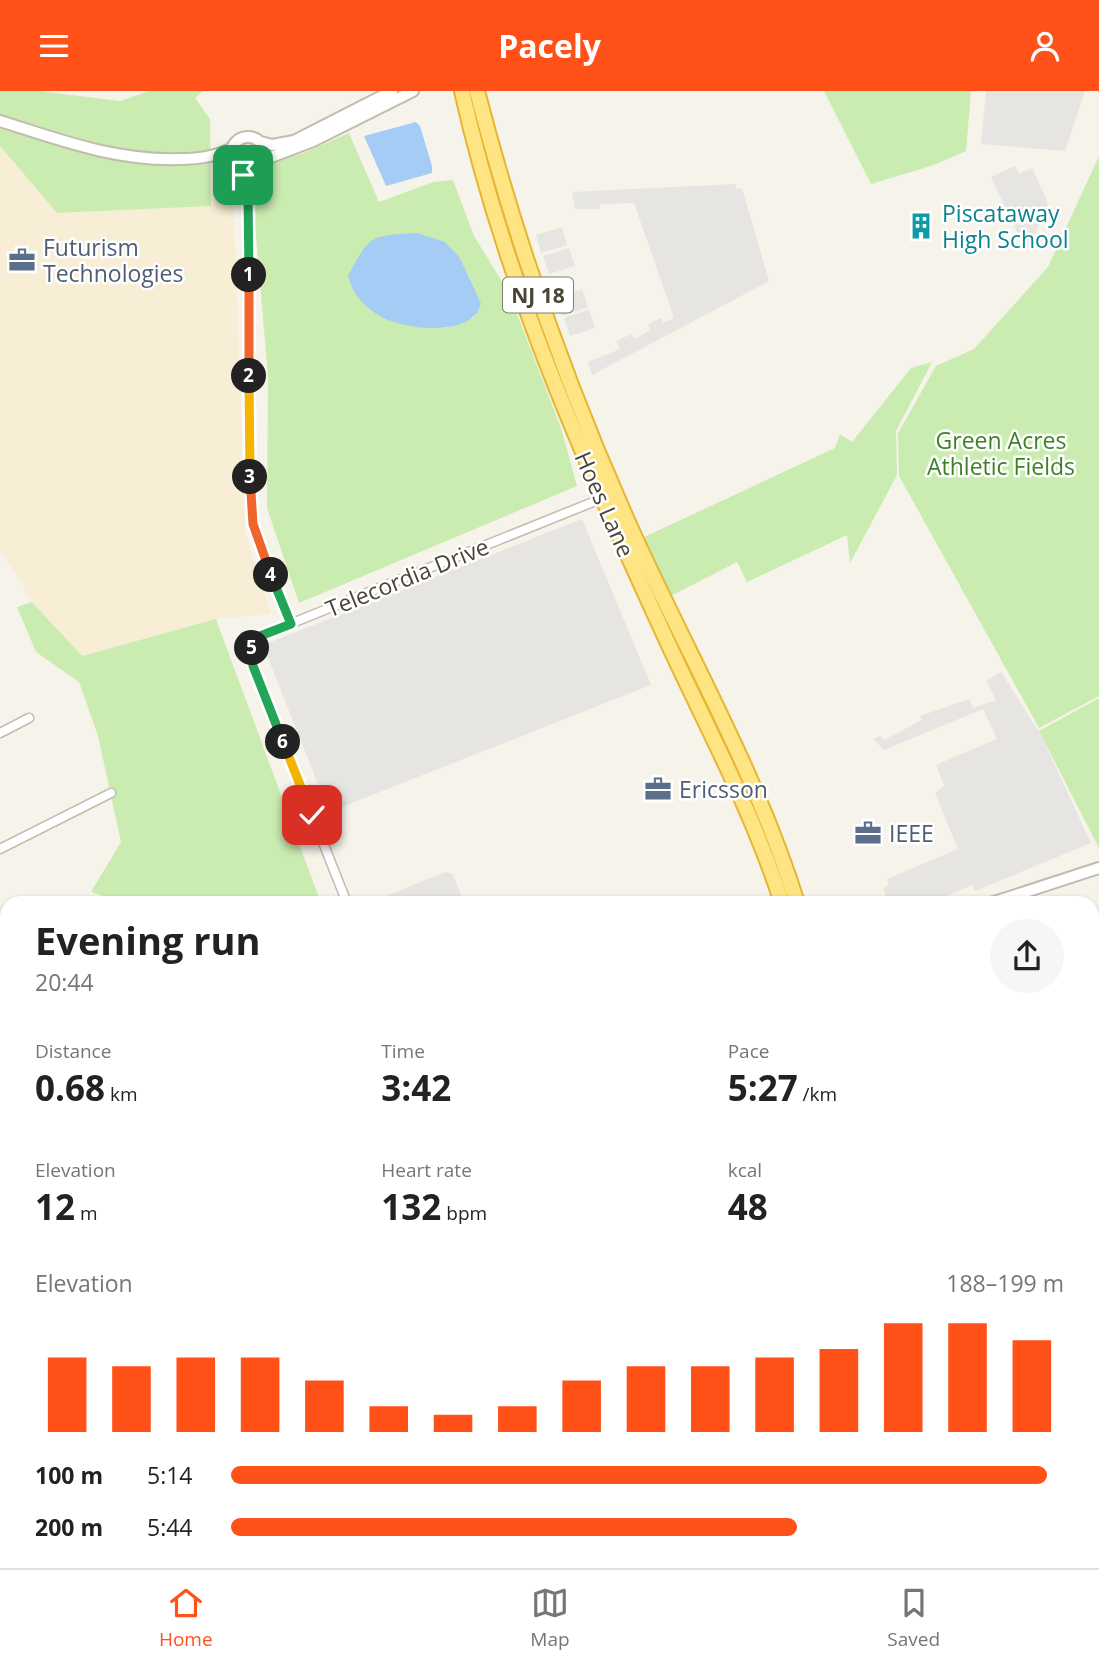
<!DOCTYPE html>
<meta charset="utf-8">
<style>
:root{--surface:#fff;--page:#f6f6f6;--text:#222;--muted:#767676;--line:#e0e0e0;--accent:#ff5118}
body{margin:0;font-family:"Open Sans",sans-serif;background:var(--page);color:var(--text);height:100vh;display:flex;flex-direction:column;font-size:26px;white-space:nowrap}
*{box-sizing:border-box;margin:0}
p{font-size:23px;color:var(--muted)}
.icon{flex:none;width:38px;height:38px;fill:none;stroke:currentColor;stroke-width:2;stroke-linecap:round;stroke-linejoin:round}
.map{position:relative;flex:1;overflow:hidden}
.sheet{position:absolute;left:0px;top:805px;width:1099px;height:672px;display:flex;flex-direction:column;background:var(--surface);border-radius:21px 21px 0 0;box-shadow:0 2px 5px #0004}
.sheet>*{flex:none}
.pin{position:absolute;display:grid;place-items:center;width:60px;height:60px;color:#fff;margin:-30px;border-radius:14px;box-shadow:0 4px 10px #0006}
.km{position:absolute;width:35px;height:35px;margin:-18px;border-radius:50%;background:#222;color:#fff;font-size:19px;line-height:35px;text-align:center}
.round{display:grid;place-items:center;flex:none;width:74px;height:74px;border-radius:37px;background:var(--page)}
.overview{display:flex;align-items:center;justify-content:space-between;height:119px;padding:0 35px}
h1{font-size:38px;font-weight:700;line-height:52px}
.figures{display:grid;grid-template-columns:repeat(3,1fr);gap:10px;height:119px;padding:7px 35px}
.figures div{display:grid;align-content:center}
.figures b{font-size:35px;font-weight:700}
.figures small{font-size:19px;font-weight:400}
.figures p{font-size:19px}
.chart{height:196px;padding:14px 35px}
.chart p{display:flex;justify-content:space-between}
.chart svg{width:100%;height:126px;margin-top:7px;stroke:var(--accent);stroke-width:6}
ul{padding:0 35px;list-style:none;font-size:23px}
li{display:grid;grid-template-columns:112px 84px 1fr;align-items:center;height:52px}
li i{height:18px;border-radius:9px;background:var(--accent)}
header{display:flex;justify-content:space-between;align-items:center;height:91px;padding:0 35px;background:var(--accent);color:#fff;font-size:32px;font-weight:700}
.menu{display:flex;justify-content:space-around;align-items:center;height:98px;border-top:2px solid var(--line);background:var(--surface);font-size:19px;color:var(--muted)}
.menu a{display:grid;justify-items:center;gap:4px}
.menu .active{color:var(--accent)}
.map>svg:first-child{display:block}
</style>
<header><svg class="icon" aria-label="menu" viewBox="0 0 24 24"><path d="M4 6h16M4 12h16M4 18h16"/></svg>Pacely<svg class="icon" aria-label="person" viewBox="0 0 24 24"><circle cx="12" cy="8" r="4"/><path d="M4 21q1-7 8-7t8 7"/></svg></header>
<div class="map">
<svg width="1099" height="1477" viewBox="0 0 1099 1477">
<rect width="100%" height="100%" fill="#f6f3ea"/>
<path fill="#eae6d8" d="M 7,1315 L 7,1402 L 0,1405 L 0,1318 Z"/>
<path fill="#f8edd5" d="M 0,55 L 57,122 L 211,115 L 233,93 L 245,441 L 271,523 L 216,528 L 82,565 L 32,511 L 0,457 Z"/>
<path fill="#cbecb1" fill-rule="evenodd" d="M 0,0 L 39,0 L 120,10 L 149,0 L 203,0 L 195,7 L 210,28 L 211,115 L 57,122 L 0,55 Z
M 824,0 L 971,0 L 966,60 L 934,74 L 871,93 Z
M 349,42 L 379,111 L 433,91 L 453,89 L 474,145 L 509,202 L 561,337 L 577,395 L 299,512 L 267,417 L 268,286 L 255,133 L 256,91 L 276,69 L 301,63 ZM 460,167 L 481,212 L 473,227 L 441,238 Z
M 1099,65 L 1099,605 L 1039,637 L 899,385 L 898,342 L 936,275 L 974,258 L 1048,176 Z
M 932,271 L 896,340 L 897,384 L 850,472 L 847,444 L 747,491 L 737,471 L 667,507 L 640,448 L 835,357 L 840,343 L 852,351 L 911,277 Z
M 32,511 L 82,565 L 216,528 L 321,812 L 123,812 L 91,801 L 121,751 L 98,645 L 79,591 L 36,561 L 17,516 Z
M 1099,607 L 1099,757 L 1039,640 Z
M 1099,1150 L 1099,1477 L 1000,1477 L 998,1470 L 1092,1470 L 1092,1152 Z
M 144,1470 L 227,1470 L 230,1477 L 144,1477 Z
M 456,1470 L 559,1470 L 562,1477 L 439,1477 Z"/>
<path fill="#e7e5e2" d="M 986,0 L 1085,0 L 1065,60 L 981,53 Z
M 1015,75 L 1019,83 L 1032,77 L 1048,112 L 1030,156 L 1025,158 L 991,86 Z
M 736,93 L 736,98 L 742,97 L 769,190 L 592,284 L 588,271 L 620,258 L 616,250 L 632,243 L 635,248 L 650,239 L 648,233 L 661,227 L 663,232 L 674,227 L 634,112 L 600,113 L 600,118 L 575,118 L 572,101 Z
M 562,136 L 567,154 L 541,162 L 536,144 Z
M 569,157 L 575,175 L 549,183 L 543,165 Z
M 582,198 L 588,216 L 562,225 L 556,207 Z
M 589,219 L 595,237 L 570,245 L 564,227 Z
M 582,428 L 651,594 L 329,721 L 263,554 Z
M 1001,581 L 1041,644 L 1091,752 L 975,800 L 972,794 L 930,812 L 889,812 L 883,798 L 889,794 L 887,788 L 958,758 L 935,702 L 944,695 L 936,674 L 997,648 L 983,618 L 884,659 L 873,648 L 880,645 L 884,649 L 922,629 L 920,625 L 969,608 L 973,617 L 996,609 L 986,590 Z
M 445,781 L 453,783 L 464,812 L 368,812 Z"/>
<path fill="#a4ccf5" d="M 416,31 L 420,35 L 432,75 L 432,82 L 386,95 L 364,45 Z
M 417,142 L 445,151 L 460,167 L 481,212 C 474,247 405,239 382,226 C 365,217 353,204 348,185 C 370,143 370,145 417,142 Z"/>
<g fill="none" stroke-linecap="round" stroke-linejoin="round">
<g stroke="#c2bcac" stroke-width="11">
<path id="minor" d="M 237,76 L 243,84 L 247,99
M 260,76 L 253,84 L 248,103 L 250,408 L 257,448 L 291,533
M 0,642 L 29,627
M 0,758 L 111,702
M 347,812 L 253,575 L 252,553 L 260,545 L 603,407
M 0,894 L 7,910
M 0,1008 L 7,1006
M 1092,1128 L 1096,1140
M 0,1129 L 7,1126
M 0,1188 L 7,1205
M 0,1315 L 7,1312
M 0,1411 L 7,1408
M 233,1470 L 236,1477
M 560,1470 L 563,1477
M 800,1470 L 803,1477
M 652,1477 L 667,1470"/>
</g>
<g stroke="#c2bcac" stroke-width="14">
<path id="tertiary" d="M 0,30 C 60,49 116,70 179,68 C 197,68 216,66 232,57
M231 63a17 17 0 1 1 34 0a17 17 0 1 1-34 0Z
M 261,51 L 272,54 L 294,50 L 392,0
M 264,71 L 271,66 L 313,50 L 413,0
M 991,812 L 1099,777"/>
</g>
<g stroke="#e6b633" stroke-width="18">
<path id="trunk" d="M 462,0 C 505,192 585,372 667,550 C 707,637 753,721 782,812
M 477,0 C 517,155 570,304 636,449 C 691,569 758,686 797,812
M 972,1470 L 974,1477
M 987,1470 L 989,1477"/>
</g>
<use href="#minor" stroke="#fff" stroke-width="8"/>
<use href="#tertiary" stroke="#fff" stroke-width="10"/>
<use href="#trunk" stroke="#ffe483" stroke-width="14"/>
</g>
<g fill="none" stroke-linecap="round" stroke-linejoin="round">
<g stroke="#fff" stroke-width="14">
<path id="split-1" d="M 243,84 L 248,103 L 249,184"/>
</g>
<g stroke="#fff" stroke-width="14">
<path id="split-2" d="M 249,184 L 249,285"/>
</g>
<g stroke="#fff" stroke-width="14">
<path id="split-3" d="M 249,285 L 250,386"/>
</g>
<g stroke="#fff" stroke-width="14">
<path id="split-4" d="M 250,386 L 253,433 L 271,484"/>
</g>
<g stroke="#fff" stroke-width="14">
<path id="split-5" d="M 252,557 L 260,545 L 291,533 L 271,484"/>
</g>
<g stroke="#fff" stroke-width="14">
<path id="split-6" d="M 252,557 L 253,575 L 283,651"/>
</g>
<g stroke="#fff" stroke-width="14">
<path id="split-7" d="M 283,651 L 312,724"/>
</g>
<use href="#split-1" stroke="#22a559" stroke-width="9"/>
<use href="#split-2" stroke="#f0652b" stroke-width="9"/>
<use href="#split-3" stroke="#f5b400" stroke-width="9"/>
<use href="#split-4" stroke="#f0652b" stroke-width="9"/>
<use href="#split-5" stroke="#22a559" stroke-width="9"/>
<use href="#split-6" stroke="#22a559" stroke-width="9"/>
<use href="#split-7" stroke="#f5b400" stroke-width="9"/>
</g>
<defs>
<g id="building-bare" transform="scale(2.1)"><path d="M-4-6H4V6H1V3H-1V6H-4ZM-2.5-4.3h1.7v1.8h-1.7ZM.8-4.3h1.7v1.8H.8ZM-2.5-1h1.7V.8h-1.7ZM.8-1h1.7V.8H.8Z" fill="#0f9aa8" stroke="#fff" stroke-width="2.5" paint-order="stroke"/></g>
<g id="office-bare" transform="scale(2.1)"><path d="M-6-3h4V-5.5h4V-3h4V5H-6ZM-1-4.5V-3h2v-1.5ZM-6 0V1H6V0Z" fill="#5c6f8a" stroke="#fff" stroke-width="2.5" paint-order="stroke"/></g>
</defs>
<g fill-rule="evenodd">
<use href="#building-bare" x="921" y="135"/>
<use href="#office-bare" x="22" y="169"/>
<use href="#office-bare" x="658" y="698"/>
<use href="#office-bare" x="868" y="742"/>
</g>
<g text-anchor="middle" dominant-baseline="central" stroke-width="5" stroke-linejoin="round" paint-order="stroke">
<rect fill="#fff" stroke="#807d73" stroke-width="2" x="503" y="186.5" width="70" height="35" rx="5"/>
<g font-size="21" font-weight="bold" fill="#4a4537">
<text x="538" y="204">NJ 18</text>
</g>
<g font-size="23" fill="#0d838f" stroke="#fff" text-anchor="start">
<text x="942" y="122">Piscataway<tspan x="942" dy="26">High School</tspan></text>
</g>
<g font-size="23" fill="#4e5e75" stroke="#fff" text-anchor="start">
<text x="43" y="156">Futurism<tspan x="43" dy="26">Technologies</tspan></text>
<text x="679" y="698">Ericsson</text>
<text x="889" y="742">IEEE</text>
</g>
<g font-size="23" fill="#3f8126" stroke="#fff">
<text x="1001" y="349">Green Acres<tspan x="1001" dy="26">Athletic Fields</tspan></text>
</g>
<g font-size="23" fill="#4a4537" stroke="#fff">
<text transform="translate(605 413) rotate(66)">Hoes Lane</text>
<text transform="translate(407 486) rotate(-22)">Telecordia Drive</text>
</g>
</g>
</svg>
<div class="pin" style="left:243px;top:84px;background:#1e9e55"><svg class="icon" aria-label="arrive" viewBox="0 0 24 24"><path d="M6 21V4h12l-3 4 3 4H6"/></svg></div>
<div class="pin" style="left:312px;top:724px;background:#d93025"><svg class="icon" aria-label="check" viewBox="0 0 24 24"><path d="M5 12l5 5 9-10"/></svg></div>
<b class="km" style="left:249px;top:184px">1</b>
<b class="km" style="left:249px;top:285px">2</b>
<b class="km" style="left:250px;top:386px">3</b>
<b class="km" style="left:271px;top:484px">4</b>
<b class="km" style="left:252px;top:557px">5</b>
<b class="km" style="left:283px;top:651px">6</b>
<section class="sheet">
<div class="overview"><div><h1>Evening run</h1><p>20:44</p></div><a class="round"><svg class="icon" aria-label="share" viewBox="0 0 24 24"><path d="M12 15V3M7 8l5-5 5 5M5 13v7h14v-7"/></svg></a></div>
<div class="figures">
<div><p>Distance</p><b>0.68<small> km</small></b></div>
<div><p>Time</p><b>3:42</b></div>
<div><p>Pace</p><b>5:27<small> /km</small></b></div>
</div>
<div class="figures">
<div><p>Elevation</p><b>12<small> m</small></b></div>
<div><p>Heart rate</p><b>132<small> bpm</small></b></div>
<div><p>kcal</p><b>48</b></div>
</div>
<div class="chart"><p><span>Elevation</span>188–199 m</p>
<svg viewBox="0 0 160 44" preserveAspectRatio="none"><path d="M5 44V18M15 44V21M25 44V18M35 44V18M45 44V26M55 44V35M65 44V38M75 44V35M85 44V26M95 44V21M105 44V21M115 44V18M125 44V15M135 44V6M145 44V6M155 44V12"/></svg>
</div>
<ul>
<li><b>100 m</b>5:14<i style="width:98%"></i></li>
<li><b>200 m</b>5:44<i style="width:68%"></i></li>
</ul>
</section>
</div>
<nav class="menu">
<a class="active"><svg class="icon" aria-label="home" viewBox="0 0 24 24"><path d="M3 11l9-7 9 7M6 9v11h12V9"/></svg>Home</a>
<a><svg class="icon" aria-label="map" viewBox="0 0 24 24"><path d="M3 6l6-2 6 2 6-2v14l-6 2-6-2-6 2zM9 4v14M15 6v14"/></svg>Map</a>
<a><svg class="icon" aria-label="saved" viewBox="0 0 24 24"><path d="M7 4h10v16l-5-4-5 4z"/></svg>Saved</a>
</nav>
